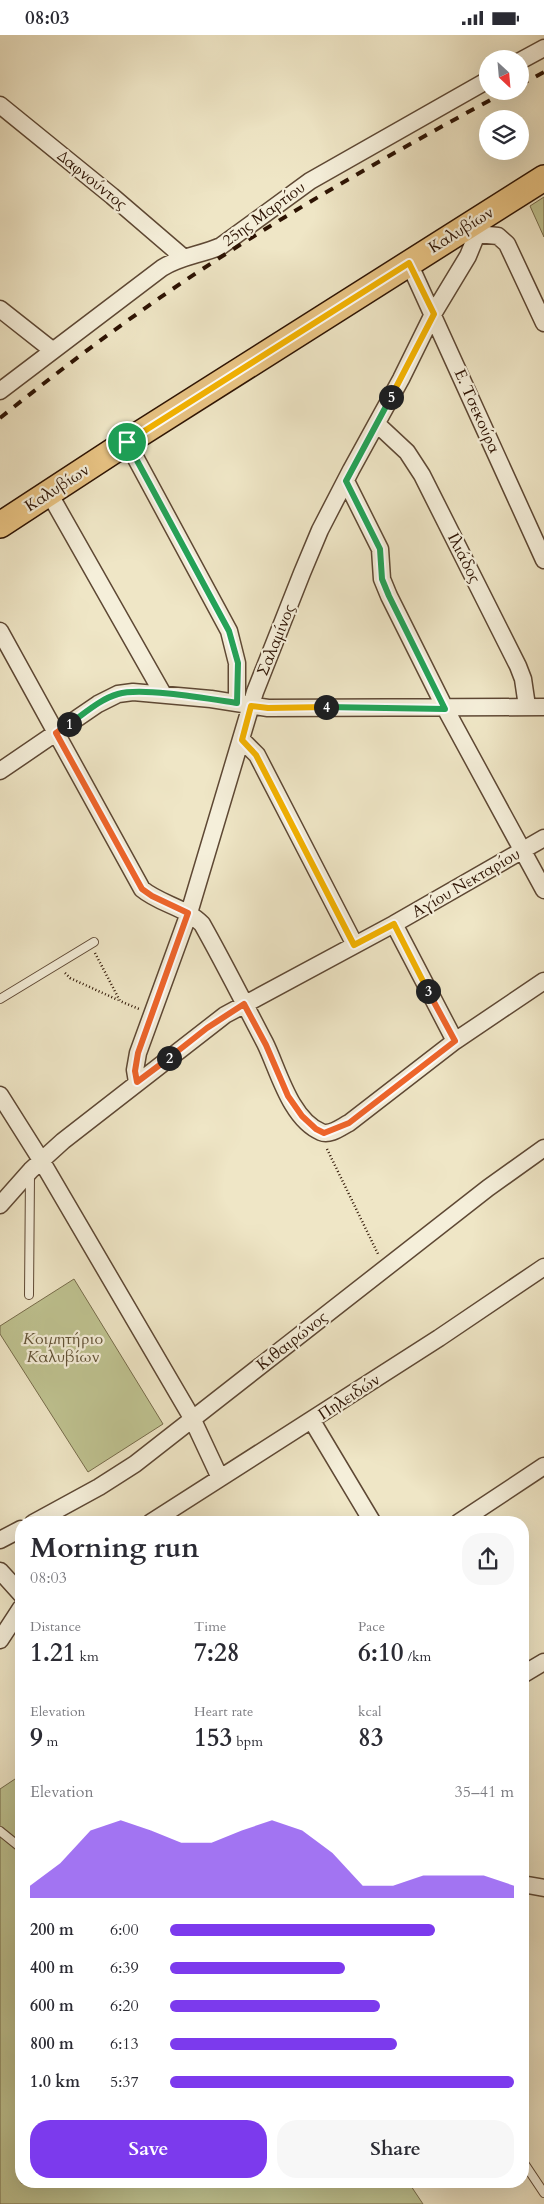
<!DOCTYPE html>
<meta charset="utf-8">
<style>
:root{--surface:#fff;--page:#f7f7f7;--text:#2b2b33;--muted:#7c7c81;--accent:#7c3aed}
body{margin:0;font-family:Cardo,serif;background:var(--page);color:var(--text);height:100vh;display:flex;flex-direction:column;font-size:19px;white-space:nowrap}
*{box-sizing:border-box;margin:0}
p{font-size:16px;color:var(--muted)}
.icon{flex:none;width:28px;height:28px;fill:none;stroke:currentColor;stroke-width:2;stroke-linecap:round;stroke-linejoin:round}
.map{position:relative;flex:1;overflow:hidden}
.drawer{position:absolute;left:15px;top:1481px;width:514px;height:672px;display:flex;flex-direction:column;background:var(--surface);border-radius:20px;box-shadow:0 5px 20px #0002}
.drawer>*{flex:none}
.needle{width:32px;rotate:154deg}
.fabs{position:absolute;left:479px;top:15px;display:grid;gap:10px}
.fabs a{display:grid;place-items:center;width:50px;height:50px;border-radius:50%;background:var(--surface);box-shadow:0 5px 20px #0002;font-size:25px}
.pin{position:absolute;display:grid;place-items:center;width:42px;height:42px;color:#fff;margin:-21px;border:2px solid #fff;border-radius:50%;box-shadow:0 1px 5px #0007}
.km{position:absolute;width:25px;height:25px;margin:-12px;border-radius:50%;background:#222;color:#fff;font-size:14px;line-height:25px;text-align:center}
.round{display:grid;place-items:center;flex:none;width:52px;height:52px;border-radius:20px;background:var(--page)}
.head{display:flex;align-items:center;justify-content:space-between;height:85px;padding:0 15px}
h1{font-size:28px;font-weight:600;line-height:38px}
.metrics{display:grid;grid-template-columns:repeat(3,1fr);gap:8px;height:85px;padding:5px 15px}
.metrics div{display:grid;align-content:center}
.metrics b{font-size:25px;font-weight:600}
.metrics small{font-size:14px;font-weight:400}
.metrics p{font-size:14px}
.chart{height:140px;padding:10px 15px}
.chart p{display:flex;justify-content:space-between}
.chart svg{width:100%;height:90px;margin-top:5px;fill:var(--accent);opacity:.7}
.primary-button{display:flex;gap:10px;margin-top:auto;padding:10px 15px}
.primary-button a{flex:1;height:58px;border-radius:20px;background:var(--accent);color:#fff;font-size:20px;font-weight:600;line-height:58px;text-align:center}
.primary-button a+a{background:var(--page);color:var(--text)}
ul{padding:0 15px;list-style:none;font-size:16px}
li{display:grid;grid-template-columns:80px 60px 1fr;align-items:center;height:38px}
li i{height:12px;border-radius:6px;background:var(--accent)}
.status{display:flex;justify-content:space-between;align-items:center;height:35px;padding:0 25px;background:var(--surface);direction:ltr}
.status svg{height:14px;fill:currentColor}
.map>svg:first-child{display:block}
</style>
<div class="status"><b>08:03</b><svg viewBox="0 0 49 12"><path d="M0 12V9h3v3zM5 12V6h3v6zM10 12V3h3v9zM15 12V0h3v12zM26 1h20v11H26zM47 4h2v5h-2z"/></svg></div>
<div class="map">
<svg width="544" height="2169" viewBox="0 0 544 2169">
<rect width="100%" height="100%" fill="#efe6c6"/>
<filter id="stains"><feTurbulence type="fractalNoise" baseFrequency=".004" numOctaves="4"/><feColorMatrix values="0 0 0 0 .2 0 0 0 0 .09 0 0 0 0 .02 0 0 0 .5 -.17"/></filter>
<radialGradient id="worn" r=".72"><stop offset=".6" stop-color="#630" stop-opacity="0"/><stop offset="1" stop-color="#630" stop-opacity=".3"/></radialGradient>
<path fill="#bfc391" stroke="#766b4a" d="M 544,162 L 544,202 L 530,171 Z
M 74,1244 L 163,1389 L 88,1437 L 0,1299 L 0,1291 Z
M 21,1740 L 21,2148 L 409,2148 L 423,2169 L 0,2169 L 0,1754 Z"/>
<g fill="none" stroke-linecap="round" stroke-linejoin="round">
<g stroke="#5e4834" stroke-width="10">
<path id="lane" d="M 0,964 L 94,907
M 29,1260 L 30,1139
M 0,1796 L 21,1813
M 522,2125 L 544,2158"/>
</g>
<g stroke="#5e4834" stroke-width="19">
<path id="street" d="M 520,26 L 544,13
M 0,70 L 112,161 L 183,222
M 477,199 L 498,201 L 507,209 L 544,288
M 409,228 L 544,525
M 0,274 L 52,315
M 0,356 L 162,233 C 181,221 201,220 221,211 L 310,146 L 488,45
M 377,389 L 407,417 L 422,440 L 518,631 L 523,644 L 527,671
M 127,407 L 229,596 L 237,628 L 237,668
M 346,446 L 380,514 L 382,544 L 389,561 L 445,673 L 544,855
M 49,458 L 163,659
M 0,596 L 142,854 C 160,869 185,872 202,889 C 224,928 244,968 265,1008 C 278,1034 290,1084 321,1097 C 330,1101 341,1092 349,1088 L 455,1006 L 544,946
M 242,705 L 257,720 L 355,910
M 0,736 L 98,669 L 118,659 L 133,657 L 211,664 L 268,673 L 544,672
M 394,889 L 455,1006
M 137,1047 L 135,1035 L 138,1018 L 189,878 L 255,657 L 302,538 L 320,495 L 351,435 L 401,344 L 433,279 L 468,221 L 477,199 L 471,189
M 0,1060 L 41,1125 L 192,1383 L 220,1443
M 0,1170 L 31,1135 L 63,1106 L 225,980 L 394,889 L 544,803
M 312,1386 L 373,1488
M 33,1488 L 99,1452 L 135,1429 L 488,1153 L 544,1113
M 150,1488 L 439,1303 L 544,1232
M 458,1488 L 544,1431
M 0,1505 L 21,1494
M 0,1536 L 21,1559
M 0,1605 L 21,1573
M 522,1640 L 544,1627
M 522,1849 L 544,1853"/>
</g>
<g stroke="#2d1303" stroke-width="28">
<path id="primary" d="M 0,490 L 127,407 L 544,143"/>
</g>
<path stroke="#2d1303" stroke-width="2.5" stroke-dasharray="1 2.5" stroke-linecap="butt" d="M 95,918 L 120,966 L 139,974
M 65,938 L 70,943 L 118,965
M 327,1114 L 378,1219"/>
<use href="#lane" stroke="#f5efda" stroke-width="8"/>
<use href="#street" stroke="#f5efda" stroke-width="16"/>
<use href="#primary" stroke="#e8c383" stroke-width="25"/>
<path stroke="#2d1303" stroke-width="4" stroke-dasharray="9 9" stroke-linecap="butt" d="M 520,50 L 544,37
M 0,383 C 65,331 131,281 201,235 C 300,170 403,112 507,56"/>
</g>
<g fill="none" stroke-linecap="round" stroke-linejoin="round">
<g stroke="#fff" stroke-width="10">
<path id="split-1" d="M 69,689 C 84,679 100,664 118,659 C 142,652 210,664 237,668 L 238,628 L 229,596 L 127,407"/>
</g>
<g stroke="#fff" stroke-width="10">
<path id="split-2" d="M 69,689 L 56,698 L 142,854 L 152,861 L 188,878 L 138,1018 L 135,1036 L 137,1047 L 169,1023"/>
</g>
<g stroke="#fff" stroke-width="10">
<path id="split-3" d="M 169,1023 L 207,993 L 244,969 L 266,1010 L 288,1061 L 302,1081 L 316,1094 L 324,1098 L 349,1088 L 455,1006 L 428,956"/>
</g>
<g stroke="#fff" stroke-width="10">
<path id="split-4" d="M 326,672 L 268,673 L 251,671 L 242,705 L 256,720 L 354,910 L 394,889 L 428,956"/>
</g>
<g stroke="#fff" stroke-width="10">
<path id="split-5" d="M 326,672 L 445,674 L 389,561 L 382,544 L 380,514 L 346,446 L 391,362"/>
</g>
<g stroke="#fff" stroke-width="10">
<path id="split-6" d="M 127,407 L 409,228 L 434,279 L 391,362"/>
</g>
<use href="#split-1" stroke="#22a559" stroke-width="6"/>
<use href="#split-2" stroke="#f0652b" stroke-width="6"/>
<use href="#split-3" stroke="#f0652b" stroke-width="6"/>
<use href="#split-4" stroke="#f5b400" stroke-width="6"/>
<use href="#split-5" stroke="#22a559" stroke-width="6"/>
<use href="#split-6" stroke="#f5b400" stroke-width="6"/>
</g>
<g text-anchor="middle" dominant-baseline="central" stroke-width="4.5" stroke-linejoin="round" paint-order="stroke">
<g font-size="16" fill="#2d1303" stroke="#f5efda">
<text transform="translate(92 145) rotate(39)">Δαφνούντος</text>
<text transform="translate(264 179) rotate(-36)">25ης Μαρτίου</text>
<text transform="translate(461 195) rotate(-32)">Καλυβίων</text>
<text transform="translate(477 376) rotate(66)">Ε. Τσεκούρα</text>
<text transform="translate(57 453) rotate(-33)">Καλυβίων</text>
<text transform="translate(464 523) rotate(63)">Ιλιάδος</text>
<text transform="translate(276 605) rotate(-68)">Σαλαμίνος</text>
<text transform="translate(466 848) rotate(-30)">Αγίου Νεκταρίου</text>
<text transform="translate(292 1306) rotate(-38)">Κιθαιρώνος</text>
<text transform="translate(349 1362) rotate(-33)">Πηλειδών</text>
</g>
<g font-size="16" font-style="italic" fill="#605135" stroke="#f5efda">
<text x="63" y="1304">Κοιμητήριο<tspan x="63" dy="18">Καλυβίων</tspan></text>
</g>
</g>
<rect width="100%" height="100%" filter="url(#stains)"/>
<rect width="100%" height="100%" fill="url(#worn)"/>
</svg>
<div class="fabs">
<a><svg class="needle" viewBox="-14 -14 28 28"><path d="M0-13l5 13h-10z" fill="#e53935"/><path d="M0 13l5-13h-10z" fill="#7c7c81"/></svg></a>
<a><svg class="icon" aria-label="layers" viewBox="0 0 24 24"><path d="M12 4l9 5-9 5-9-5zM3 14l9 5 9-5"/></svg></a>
</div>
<div class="pin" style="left:127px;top:407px;background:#1e9e55"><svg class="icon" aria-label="arrive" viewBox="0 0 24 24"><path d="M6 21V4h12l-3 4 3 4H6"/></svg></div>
<b class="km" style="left:69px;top:689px">1</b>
<b class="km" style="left:169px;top:1023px">2</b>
<b class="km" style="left:428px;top:956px">3</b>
<b class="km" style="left:326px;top:672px">4</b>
<b class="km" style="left:391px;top:362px">5</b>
<section class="drawer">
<div class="head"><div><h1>Morning run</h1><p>08:03</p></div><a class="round"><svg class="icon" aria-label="share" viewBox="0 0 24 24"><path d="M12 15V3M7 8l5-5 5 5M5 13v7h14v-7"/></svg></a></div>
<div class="metrics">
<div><p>Distance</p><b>1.21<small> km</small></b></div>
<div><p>Time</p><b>7:28</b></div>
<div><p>Pace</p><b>6:10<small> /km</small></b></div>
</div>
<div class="metrics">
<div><p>Elevation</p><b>9<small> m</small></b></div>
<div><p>Heart rate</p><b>153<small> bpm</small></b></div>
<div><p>kcal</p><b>83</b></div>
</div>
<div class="chart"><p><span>Elevation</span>35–41 m</p>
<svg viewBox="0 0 160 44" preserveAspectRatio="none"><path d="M0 44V38L10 27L20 11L30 6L40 11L50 17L60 17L70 11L80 6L90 11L100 22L110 38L120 38L130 33L140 33L150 33L160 38V44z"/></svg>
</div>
<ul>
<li><b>200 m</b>6:00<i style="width:77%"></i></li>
<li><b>400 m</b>6:39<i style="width:51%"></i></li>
<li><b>600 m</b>6:20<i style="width:61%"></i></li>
<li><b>800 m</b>6:13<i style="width:66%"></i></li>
<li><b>1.0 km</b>5:37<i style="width:100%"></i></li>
</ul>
<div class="primary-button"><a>Save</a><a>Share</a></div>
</section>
</div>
